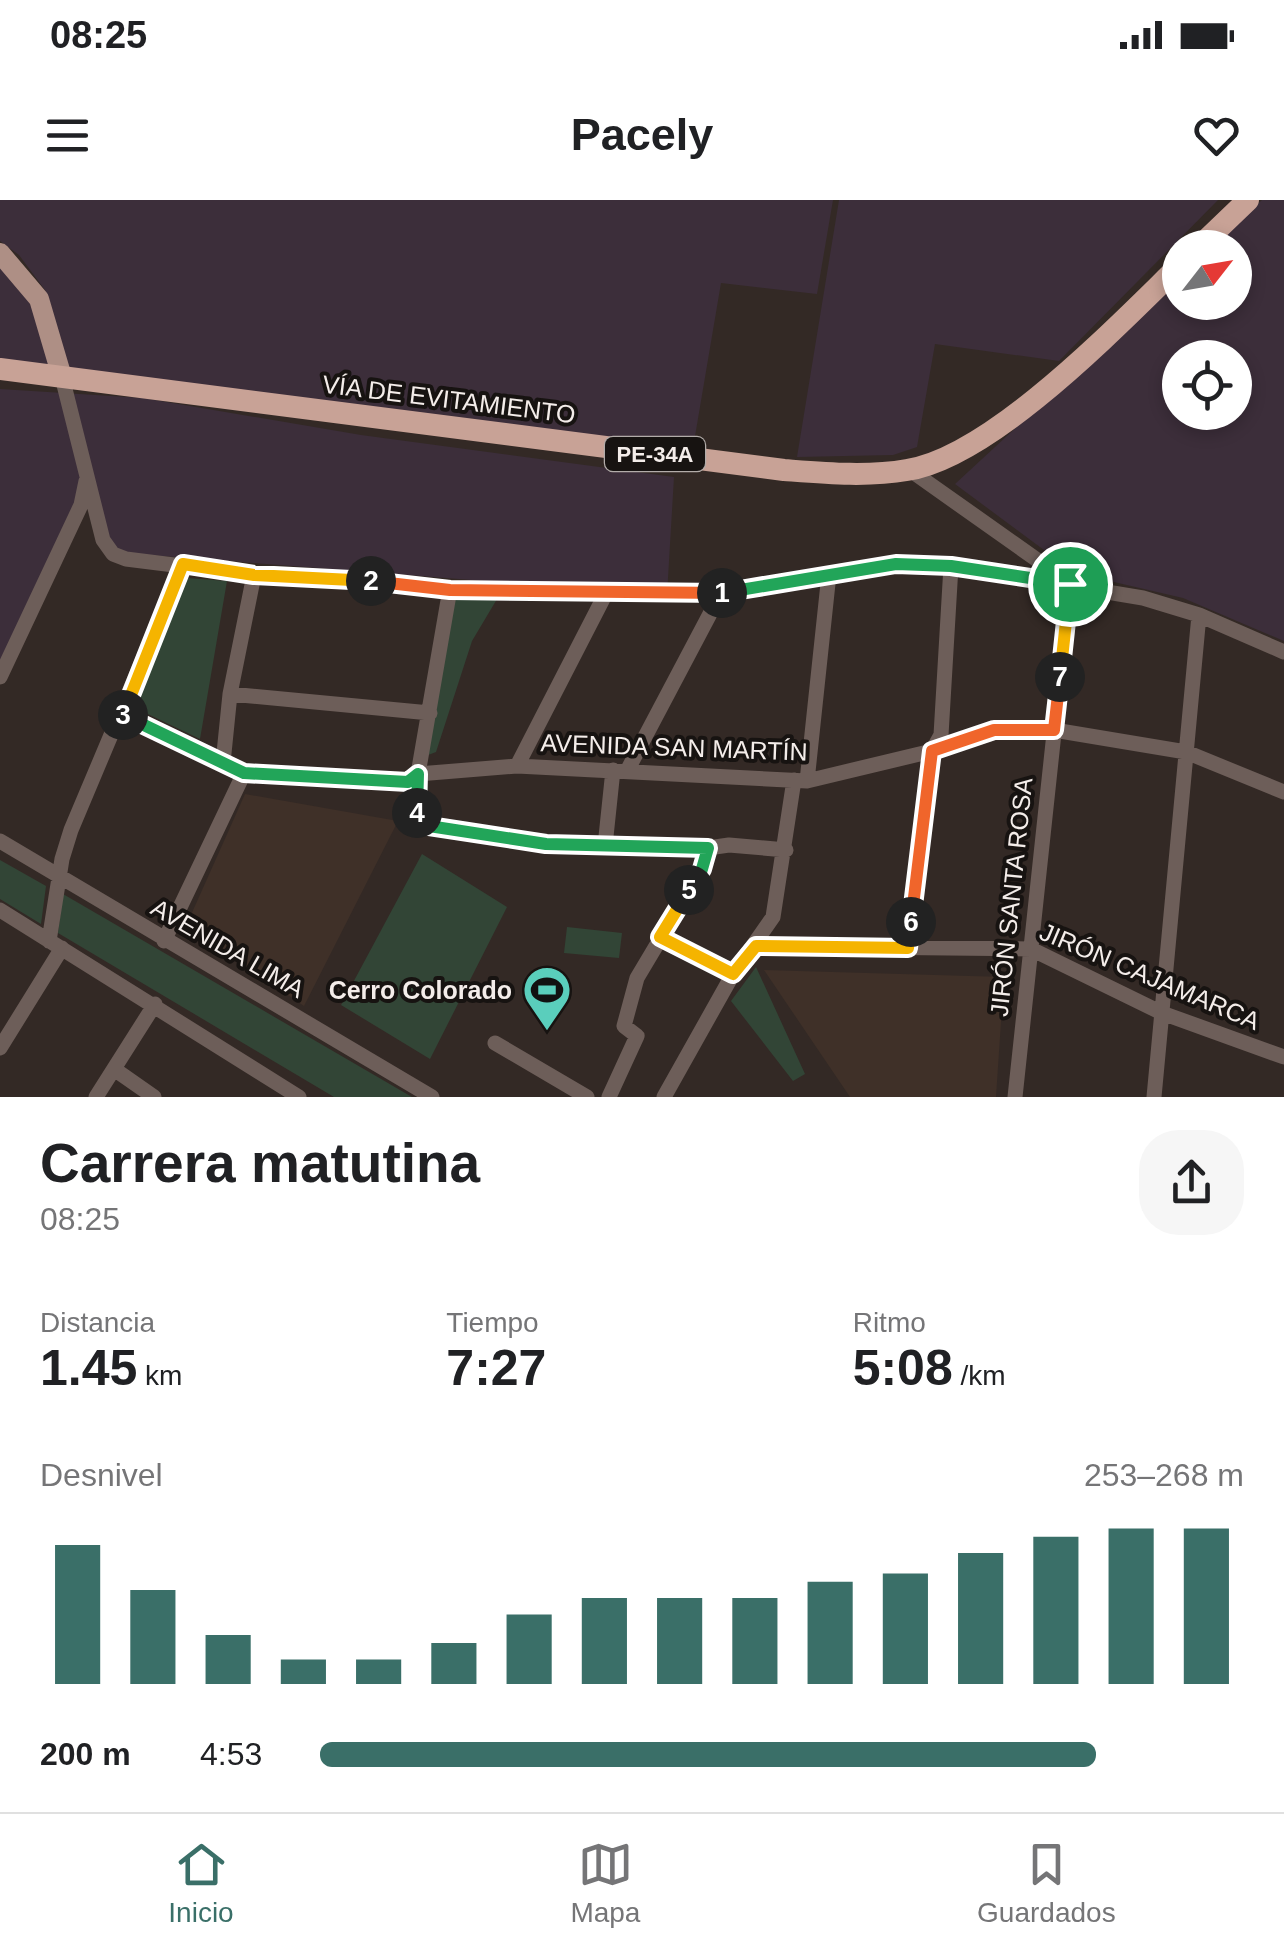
<!DOCTYPE html>
<html lang="es">
<meta charset="utf-8">
<style>
:root{--surface:#fff;--page:#f6f6f6;--text:#202124;--muted:#757577;--line:#e0e0e0;--accent:#3a6f68}
body{margin:0;font-family:Arial,sans-serif;background:var(--page);color:var(--text);height:100vh;display:flex;flex-direction:column;font-size:38px;white-space:nowrap}
*{box-sizing:border-box;margin:0}
p{font-size:32px;color:var(--muted)}
.icon{flex:none;width:55px;height:55px;fill:none;stroke:currentColor;stroke-width:2;stroke-linecap:round;stroke-linejoin:round}
.map{position:relative;height:897px;overflow:hidden}
.side{display:flex;flex-direction:column;background:var(--surface);flex:1}
.side>*{flex:none}
.needle{width:65px;rotate:59deg}
.fabs{position:absolute;left:1162px;top:30px;display:grid;gap:20px}
.fabs a{display:grid;place-items:center;width:90px;height:90px;border-radius:50%;background:var(--surface);box-shadow:0 5px 15px #0003;font-size:50px}
.pin{position:absolute;display:grid;place-items:center;width:85px;height:85px;color:#fff;margin:-42px;border:5px solid #fff;border-radius:50%;box-shadow:0 2px 10px #0007}
.km{position:absolute;width:50px;height:50px;margin:-25px;border-radius:50%;background:#222;color:#fff;font-size:28px;line-height:50px;text-align:center}
.round{display:grid;place-items:center;flex:none;width:105px;height:105px;border-radius:40px;background:var(--page)}
.head{display:flex;align-items:center;justify-content:space-between;height:170px;padding:0 40px}
h1{font-size:55px;font-weight:700;line-height:75px}
.metrics{display:grid;grid-template-columns:repeat(3,1fr);gap:15px;height:170px;padding:10px 40px}
.metrics div{display:grid;align-content:center}
.metrics b{font-size:50px;font-weight:700}
.metrics small{font-size:28px;font-weight:400}
.metrics p{font-size:28px}
.chart{height:280px;padding:20px 40px}
.chart p{display:flex;justify-content:space-between}
.chart svg{width:100%;height:180px;margin-top:10px;stroke:var(--accent);stroke-width:6}
ul{padding:0 40px;list-style:none;font-size:32px}
li{display:grid;grid-template-columns:160px 120px 1fr;align-items:center;height:75px}
li i{height:25px;border-radius:12px;background:var(--accent)}
.status{display:flex;justify-content:space-between;align-items:center;height:70px;padding:0 50px;background:var(--surface);direction:ltr}
.status svg{height:28px;fill:currentColor}
header{display:flex;justify-content:space-between;align-items:center;height:130px;padding:0 40px;background:var(--surface);font-size:45px;font-weight:700}
.menu{display:flex;justify-content:space-around;align-items:center;height:140px;border-top:2px solid var(--line);background:var(--surface);font-size:28px;color:var(--muted)}
.menu a{display:grid;justify-items:center;gap:5px}
.menu .active{color:var(--accent)}
.map>svg:first-child{display:block}
</style>
<div class="status"><b>08:25</b><svg viewBox="0 0 49 12"><path d="M0 12V9h3v3zM5 12V6h3v6zM10 12V3h3v9zM15 12V0h3v12zM26 1h20v11H26zM47 4h2v5h-2z"/></svg></div>
<header><svg class="icon" aria-label="menu" viewBox="0 0 24 24"><path d="M4 6h16M4 12h16M4 18h16"/></svg>Pacely<svg class="icon" aria-label="heart" viewBox="0 0 24 24"><path d="M12 20l-8-8c-3-5 5-10 8-4 3-6 11-1 8 4z"/></svg></header>
<div class="map">
<svg width="1284" height="897" viewBox="0 0 1284 897">
<rect width="100%" height="100%" fill="#332925"/>
<path fill="#3c2e3a" fill-rule="evenodd" d="M 0,0 L 833,0 L 817,94 L 721,83 L 693,248 L 67,173 L 45,90 L 19,55 L 0,41 Z
M 839,0 L 1218,0 L 1059,161 L 935,144 L 917,247 L 893,255 L 797,257 Z
M 1262,0 L 1284,0 L 1284,441 L 1183,398 L 1075,373 L 955,284 L 1180,76 L 1180,102 L 1235,102 L 1235,48 L 1211,47 ZM 1180,158 L 1235,158 L 1235,212 L 1180,212 Z
M 0,62 L 36,107 L 52,170 L 0,163 Z
M 0,189 L 143,198 L 361,235 L 674,277 L 667,395 L 123,353 L 111,346 L 95,294 L 68,328 L 0,465 Z"/>
<path fill="#3f3028" d="M 245,594 L 398,621 L 304,806 L 186,726 Z
M 764,770 L 1004,777 L 996,897 L 850,897 Z"/>
<path fill="#324536" d="M 187,378 L 227,381 L 200,539 L 131,506 Z
M 456,394 L 500,394 L 472,441 L 436,552 L 423,557 Z
M 422,654 L 507,707 L 430,859 L 341,805 Z
M 0,660 L 46,686 L 41,724 L 0,699 Z
M 63,694 L 412,897 L 334,897 L 58,733 Z
M 567,727 L 622,733 L 619,758 L 564,753 Z
M 756,767 L 805,874 L 793,881 L 731,801 Z"/>
<g fill="none" stroke-linecap="round" stroke-linejoin="round">
<path stroke="#6d5e59" stroke-width="15" d="M 62,177 L 103,340 L 113,354 L 126,359 L 254,375 L 450,389 L 606,393 L 721,393 L 895,364 L 951,366 L 1143,398 L 1199,415 L 1284,452
M 910,270 L 1067,381
M 450,389 L 418,574 L 416,624 L 546,644 L 708,648 L 729,645 L 786,650
M 0,477 L 81,305 L 86,281
M 230,494 L 430,513
M 123,515 L 244,573 L 408,582 L 418,574 L 517,566 L 807,581 L 932,551 L 993,531 L 1054,530 L 1186,552 L 1284,592
M 223,563 L 230,494 L 254,375
M 517,566 L 606,393
M 627,571 L 721,393
M 807,581 L 829,374
M 0,641 L 432,897
M 605,646 L 613,570
M 0,710 L 299,897
M 660,737 L 733,774
M 49,741 L 62,659 L 71,630 L 183,364
M 164,741 L 244,573
M 756,746 L 1031,749 L 1162,813 L 1284,857
M 908,748 L 932,551 L 941,535 L 951,366
M 495,843 L 587,897
M 0,848 L 62,748
M 114,869 L 154,897
M 96,897 L 155,804
M 609,897 L 637,836 L 624,826 L 637,778 L 702,669 L 708,648
M 664,897 L 733,774 L 773,717 L 794,580
M 1015,897 L 1070,384
M 1154,897 L 1199,415"/>
<path stroke="#ae8f85" stroke-width="20" d="M 0,53 L 39,99 L 62,177"/>
<path stroke="#c8a296" stroke-width="22" d="M 1198,48 L 1248,0
M 0,169 L 784,270 C 824,273 867,277 907,270 C 992,257 1118,125 1180,65"/>
</g>
<g fill="none" stroke-linecap="round" stroke-linejoin="round">
<g stroke="#fff" stroke-width="20">
<path id="split-1" d="M 722,393 L 896,364 L 951,366 L 1070,384"/>
</g>
<g stroke="#fff" stroke-width="20">
<path id="split-2" d="M 371,381 L 450,390 L 722,393"/>
</g>
<g stroke="#fff" stroke-width="20">
<path id="split-3" d="M 123,515 L 183,364 L 254,375 L 371,381"/>
</g>
<g stroke="#fff" stroke-width="20">
<path id="split-4" d="M 123,515 L 244,573 L 408,582 L 418,574 L 417,613"/>
</g>
<g stroke="#fff" stroke-width="20">
<path id="split-5" d="M 417,613 L 416,624 L 546,644 L 708,648 L 702,669 L 689,690"/>
</g>
<g stroke="#fff" stroke-width="20">
<path id="split-6" d="M 689,690 L 660,737 L 733,774 L 756,746 L 908,748 L 911,722"/>
</g>
<g stroke="#fff" stroke-width="20">
<path id="split-7" d="M 911,722 L 932,551 L 994,530 L 1054,530 L 1060,477"/>
</g>
<g stroke="#fff" stroke-width="20">
<path id="split-8" d="M 1060,477 L 1070,384"/>
</g>
<use href="#split-1" stroke="#22a559" stroke-width="12"/>
<use href="#split-2" stroke="#f0652b" stroke-width="12"/>
<use href="#split-3" stroke="#f5b400" stroke-width="12"/>
<use href="#split-4" stroke="#22a559" stroke-width="12"/>
<use href="#split-5" stroke="#22a559" stroke-width="12"/>
<use href="#split-6" stroke="#f5b400" stroke-width="12"/>
<use href="#split-7" stroke="#f0652b" stroke-width="12"/>
<use href="#split-8" stroke="#f5b400" stroke-width="12"/>
</g>
<defs>
<g id="stadium-pin" transform="scale(2.5)"><path d="M0 17L-7.5 6A9.5 9.5 0 1 1 7.5 6Z" fill="#5acebc" stroke="#171311"/><path d="M0-5a6.5 5 0 1 0 0 10a6.5 5 0 1 0 0-10ZM-3.5-1.8h7v3.6h-7Z" fill="#111"/></g>
</defs>
<g fill-rule="evenodd">
<use href="#stadium-pin" x="547" y="790"/>
</g>
<g text-anchor="middle" dominant-baseline="central" stroke-width="8" stroke-linejoin="round" paint-order="stroke">
<rect fill="#171311" stroke="#b2aca9" stroke-width="2.5" x="605" y="237" width="100" height="34" rx="8"/>
<g font-size="22" font-weight="bold" fill="#f4edea">
<text x="655" y="254">PE-34A</text>
</g>
<g font-size="25" fill="#f4edea" stroke="#171311">
<text transform="translate(449 199) rotate(7)">VÍA DE EVITAMIENTO</text>
<text transform="translate(674 547) rotate(2)">AVENIDA SAN MARTÍN</text>
<text transform="translate(1011 697) rotate(-84)">JIRÓN SANTA ROSA</text>
<text transform="translate(228 748) rotate(30)">AVENIDA LIMA</text>
<text transform="translate(1150 776) rotate(23)">JIRÓN CAJAMARCA</text>
</g>
<g font-size="25" font-weight="bold" fill="#f4edea" stroke="#171311" text-anchor="end">
<text x="512" y="790">Cerro Colorado</text>
</g>
</g>
</svg>
<div class="fabs">
<a><svg class="needle" viewBox="-14 -14 28 28"><path d="M0-13l5 13h-10z" fill="#e53935"/><path d="M0 13l5-13h-10z" fill="#757577"/></svg></a>
<a><svg class="icon" aria-label="locate" viewBox="0 0 24 24"><circle cx="12" cy="12" r="6"/><path d="M12 2v4M12 18v4M2 12h4M18 12h4"/></svg></a>
</div>
<div class="pin" style="left:1070px;top:384px;background:#1e9e55"><svg class="icon" aria-label="arrive" viewBox="0 0 24 24"><path d="M6 21V4h12l-3 4 3 4H6"/></svg></div>
<b class="km" style="left:722px;top:393px">1</b>
<b class="km" style="left:371px;top:381px">2</b>
<b class="km" style="left:123px;top:515px">3</b>
<b class="km" style="left:417px;top:613px">4</b>
<b class="km" style="left:689px;top:690px">5</b>
<b class="km" style="left:911px;top:722px">6</b>
<b class="km" style="left:1060px;top:477px">7</b>
</div>
<section class="side">
<div class="head"><div><h1>Carrera matutina</h1><p>08:25</p></div><a class="round"><svg class="icon" aria-label="share" viewBox="0 0 24 24"><path d="M12 15V3M7 8l5-5 5 5M5 13v7h14v-7"/></svg></a></div>
<div class="metrics">
<div><p>Distancia</p><b>1.45<small> km</small></b></div>
<div><p>Tiempo</p><b>7:27</b></div>
<div><p>Ritmo</p><b>5:08<small> /km</small></b></div>
</div>
<div class="chart"><p><span>Desnivel</span>253–268 m</p>
<svg viewBox="0 0 160 44" preserveAspectRatio="none"><path d="M5 44V10M15 44V21M25 44V32M35 44V38M45 44V38M55 44V34M65 44V27M75 44V23M85 44V23M95 44V23M105 44V19M115 44V17M125 44V12M135 44V8M145 44V6M155 44V6"/></svg>
</div>
<ul>
<li><b>200 m</b>4:53<i style="width:84%"></i></li>
</ul>
</section>
<nav class="menu">
<a class="active"><svg class="icon" aria-label="home" viewBox="0 0 24 24"><path d="M3 11l9-7 9 7M6 9v11h12V9"/></svg>Inicio</a>
<a><svg class="icon" aria-label="map" viewBox="0 0 24 24"><path d="M3 6l6-2 6 2 6-2v14l-6 2-6-2-6 2zM9 4v14M15 6v14"/></svg>Mapa</a>
<a><svg class="icon" aria-label="saved" viewBox="0 0 24 24"><path d="M7 4h10v16l-5-4-5 4z"/></svg>Guardados</a>
</nav>
